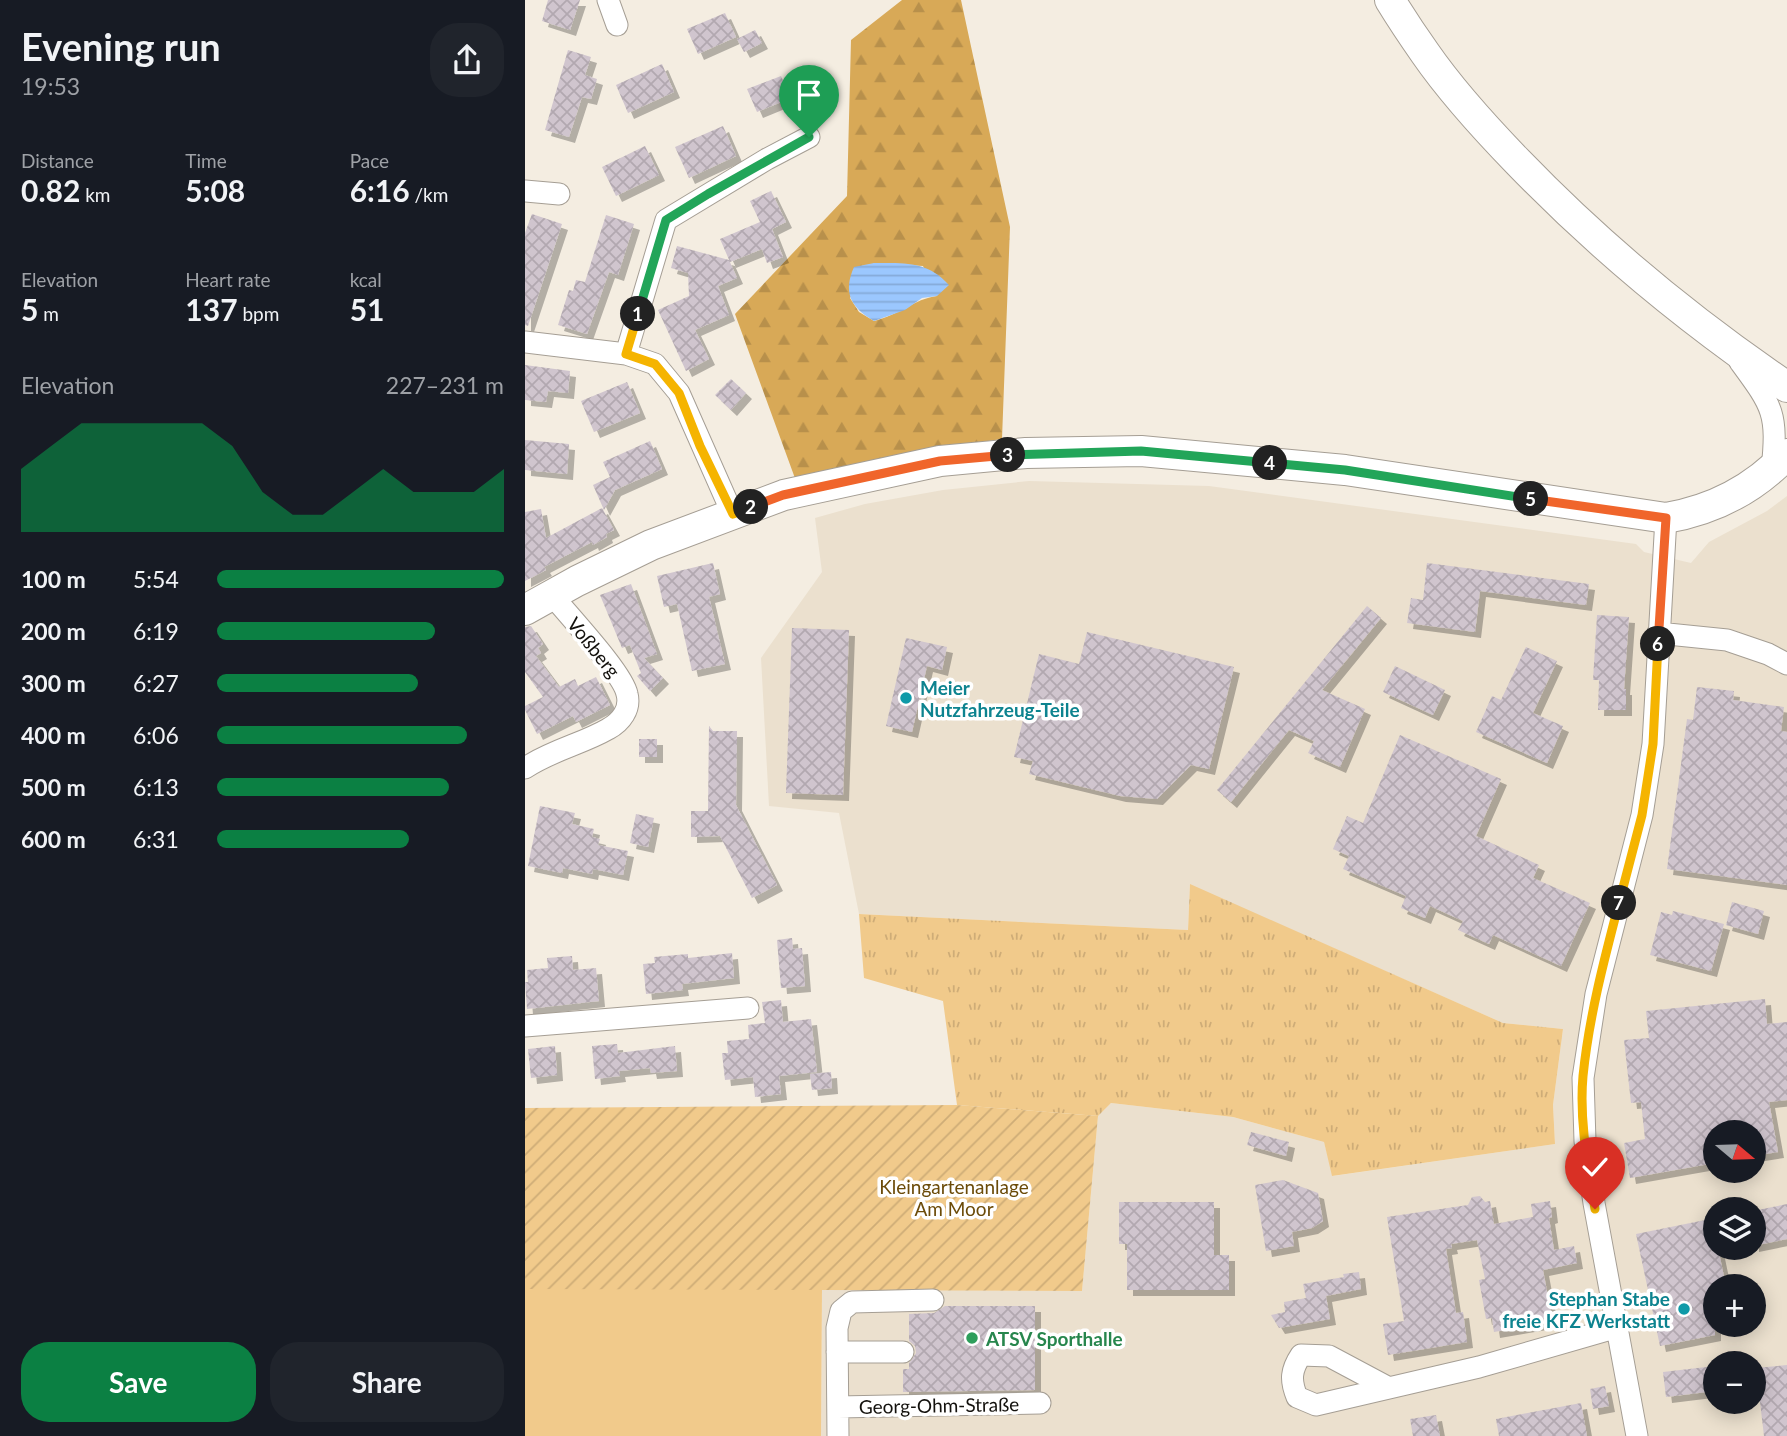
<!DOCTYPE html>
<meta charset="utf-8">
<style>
:root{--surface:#171b24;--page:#20242c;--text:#f1f3f6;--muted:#9ea1a6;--accent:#0b8043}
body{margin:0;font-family:Lato,sans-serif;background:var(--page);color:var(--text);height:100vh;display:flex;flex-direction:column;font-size:26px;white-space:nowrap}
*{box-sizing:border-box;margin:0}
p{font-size:23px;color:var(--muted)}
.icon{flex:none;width:38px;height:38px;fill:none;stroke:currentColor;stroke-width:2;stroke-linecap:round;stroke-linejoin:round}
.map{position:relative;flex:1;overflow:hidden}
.side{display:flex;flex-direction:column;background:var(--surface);width:525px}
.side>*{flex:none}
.needle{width:46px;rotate:109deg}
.fabs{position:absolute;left:1178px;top:1120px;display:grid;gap:14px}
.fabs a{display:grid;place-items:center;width:63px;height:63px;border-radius:50%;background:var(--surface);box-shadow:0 4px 18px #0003;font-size:35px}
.pin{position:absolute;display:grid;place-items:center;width:60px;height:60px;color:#fff;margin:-72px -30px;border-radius:50% 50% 50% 0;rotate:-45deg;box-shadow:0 0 7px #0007}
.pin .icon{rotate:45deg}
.km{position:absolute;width:35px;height:35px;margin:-18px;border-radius:50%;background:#222;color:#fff;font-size:19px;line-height:35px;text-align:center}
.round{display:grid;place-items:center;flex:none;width:74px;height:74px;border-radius:28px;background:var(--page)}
.head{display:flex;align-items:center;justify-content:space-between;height:119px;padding:0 21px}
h1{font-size:38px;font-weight:700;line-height:52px}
.metrics{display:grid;grid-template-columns:repeat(3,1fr);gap:10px;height:119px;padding:7px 21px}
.metrics div{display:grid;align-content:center}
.metrics b{font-size:30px;font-weight:700}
.metrics small{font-size:19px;font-weight:400}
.metrics p{font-size:19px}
.chart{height:196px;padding:14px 21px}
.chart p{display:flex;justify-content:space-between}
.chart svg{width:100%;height:126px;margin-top:7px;fill:var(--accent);opacity:.7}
.action{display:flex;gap:14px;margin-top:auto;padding:14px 21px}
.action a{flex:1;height:80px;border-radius:28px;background:var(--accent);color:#fff;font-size:28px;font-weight:700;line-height:80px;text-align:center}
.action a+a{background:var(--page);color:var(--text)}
ul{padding:0 21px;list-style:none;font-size:23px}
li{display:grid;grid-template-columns:112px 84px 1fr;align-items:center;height:52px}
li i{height:18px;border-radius:9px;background:var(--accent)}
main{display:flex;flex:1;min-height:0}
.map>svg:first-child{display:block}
</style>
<main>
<section class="side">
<div class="head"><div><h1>Evening run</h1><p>19:53</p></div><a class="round"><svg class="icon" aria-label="share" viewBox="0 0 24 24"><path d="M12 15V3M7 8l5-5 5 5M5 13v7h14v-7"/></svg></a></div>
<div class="metrics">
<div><p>Distance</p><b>0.82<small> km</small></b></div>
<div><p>Time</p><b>5:08</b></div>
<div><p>Pace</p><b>6:16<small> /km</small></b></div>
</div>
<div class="metrics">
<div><p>Elevation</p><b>5<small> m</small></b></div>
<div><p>Heart rate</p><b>137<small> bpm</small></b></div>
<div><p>kcal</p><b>51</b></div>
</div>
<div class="chart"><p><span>Elevation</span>227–231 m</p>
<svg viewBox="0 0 160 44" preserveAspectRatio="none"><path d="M0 44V22L10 14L20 6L30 6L40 6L50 6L60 6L70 14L80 30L90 38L100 38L110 30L120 22L130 30L140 30L150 30L160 22V44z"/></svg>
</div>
<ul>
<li><b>100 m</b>5:54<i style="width:100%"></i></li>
<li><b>200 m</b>6:19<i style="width:76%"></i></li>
<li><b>300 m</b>6:27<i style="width:70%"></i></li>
<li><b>400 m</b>6:06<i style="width:87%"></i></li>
<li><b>500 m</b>6:13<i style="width:81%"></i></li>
<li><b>600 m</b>6:31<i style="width:67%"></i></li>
</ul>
<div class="action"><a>Save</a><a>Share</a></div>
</section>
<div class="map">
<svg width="1262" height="1436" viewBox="0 0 1262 1436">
<defs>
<pattern id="grass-tufts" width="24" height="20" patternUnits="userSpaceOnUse" patternTransform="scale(1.75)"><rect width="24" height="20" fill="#f1ca8b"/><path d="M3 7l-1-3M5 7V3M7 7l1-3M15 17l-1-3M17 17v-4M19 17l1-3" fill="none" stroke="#ceac77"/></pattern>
<pattern id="forest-firs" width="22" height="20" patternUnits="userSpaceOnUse" patternTransform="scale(1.75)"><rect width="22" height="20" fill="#d8a957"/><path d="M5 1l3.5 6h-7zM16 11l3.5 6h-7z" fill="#b8904b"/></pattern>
<pattern id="garden-furrows" width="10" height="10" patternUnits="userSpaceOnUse" patternTransform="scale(1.75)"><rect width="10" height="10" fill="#f1ca8b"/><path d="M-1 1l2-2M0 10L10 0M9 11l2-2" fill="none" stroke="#ceac77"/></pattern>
<pattern id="water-rules" width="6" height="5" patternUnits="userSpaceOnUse" patternTransform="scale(1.75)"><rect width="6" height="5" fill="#9bc7fe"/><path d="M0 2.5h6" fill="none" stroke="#85aad8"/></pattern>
<pattern id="building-cross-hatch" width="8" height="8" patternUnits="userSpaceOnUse" patternTransform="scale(1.75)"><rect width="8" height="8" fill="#d0c5ce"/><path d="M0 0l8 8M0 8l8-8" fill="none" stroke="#b2a8b0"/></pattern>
<filter id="shadow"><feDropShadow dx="6" dy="6" stdDeviation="0" flood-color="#0004"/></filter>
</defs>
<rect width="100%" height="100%" fill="#f4ede1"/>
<path fill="#ebe0ce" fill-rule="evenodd" d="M 504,481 L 684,486 L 1111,544 L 1119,552 L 1166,563 L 1184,542 L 1242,511 L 1262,496 L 1262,1436 L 296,1436 L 297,1289 L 557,1291 L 573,1116 L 586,1103 L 708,1117 L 799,1142 L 808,1176 L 1030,1144 L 1028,1105 L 1038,1029 L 978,1023 L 665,885 L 663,930 L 334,914 L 314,813 L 244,806 L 236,658 L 297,572 L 290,518 L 340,504 L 418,490 ZM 1190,1132 L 1228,1132 L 1228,1171 L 1190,1171 ZM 1190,1209 L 1228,1209 L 1228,1248 L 1190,1248 ZM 1190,1286 L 1228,1286 L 1228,1325 L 1190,1325 ZM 1190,1363 L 1228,1363 L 1228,1402 L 1190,1402 Z"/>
<path fill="url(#grass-tufts)" d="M 665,884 L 978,1023 L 1038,1029 L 1028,1105 L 1030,1144 L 807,1176 L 799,1142 L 708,1117 L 586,1103 L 573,1116 L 432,1105 L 418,1001 L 339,978 L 334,914 L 663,930 Z"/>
<path fill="url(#forest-firs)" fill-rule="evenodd" d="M 377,0 L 436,0 L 485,227 L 477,439 L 414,448 L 271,481 L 210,314 L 322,196 L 326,40 ZM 349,263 L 398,266 L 412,296 C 389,299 374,315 349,321 L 334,312 L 325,298 Z"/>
<path fill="#f1ca8b" d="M 0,1289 L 297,1289 L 296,1436 L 0,1436 Z"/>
<path fill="url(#garden-furrows)" d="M 432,1105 L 573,1116 L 557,1291 L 0,1289 L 0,1108 Z"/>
<path fill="url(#water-rules)" d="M 349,263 C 379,263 403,261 424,285 L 412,296 L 397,298 L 380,310 L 349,321 C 325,307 318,292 329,267 Z"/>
<path fill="url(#building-cross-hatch)" filter="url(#shadow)" d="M 23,0 L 55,0 L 45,30 L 17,21 Z
M 200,13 L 211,37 L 173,54 L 162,29 Z
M 230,30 L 237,43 L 219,52 L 212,39 Z
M 43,50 L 66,57 L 60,75 L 72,79 L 66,99 L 57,97 L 44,137 L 20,130 Z
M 137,64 L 149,92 L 103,113 L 91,85 Z
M 256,76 L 266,98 L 232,112 L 222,89 Z
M 198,126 L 211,156 L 164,178 L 150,147 Z
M 120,146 L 134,175 L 91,196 L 77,167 Z
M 246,191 L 261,222 L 247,229 L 258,257 L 242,263 L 237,249 L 205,262 L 195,239 L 235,222 L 225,201 Z
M 7,214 L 37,224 L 3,326 L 0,325 L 0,233 Z
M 81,215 L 109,224 L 93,275 L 84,272 L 62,334 L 33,325 L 44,290 L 48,291 L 51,280 L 60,282 Z
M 152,246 L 204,260 L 212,278 L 193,286 L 204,315 L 170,330 L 184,359 L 161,371 L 133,310 L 164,296 L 163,273 L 146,268 Z
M 0,365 L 45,371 L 43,393 L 23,391 L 21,402 L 0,400 Z
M 206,379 L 221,393 L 206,410 L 190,395 Z
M 102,382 L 115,413 L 69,432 L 56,401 Z
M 0,440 L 44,444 L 42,474 L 0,470 Z
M 125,441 L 137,469 L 90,490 L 79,510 L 68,485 L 85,477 L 78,462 Z
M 77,508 L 89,530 L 81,534 L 82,537 L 68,545 L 67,542 L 19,567 L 21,570 L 0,581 L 0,512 L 16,509 L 21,538 Z
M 188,563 L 195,594 L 184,597 L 200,664 L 167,671 L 152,604 L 139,607 L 132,576 Z
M 902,563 L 1064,584 L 1061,605 L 955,591 L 950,632 L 882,623 L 886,598 L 898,600 Z
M 106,584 L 132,654 L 119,658 L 138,678 L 125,691 L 112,676 L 116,673 L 105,645 L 97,648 L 75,595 Z
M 842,606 L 856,618 L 797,690 L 840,709 L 815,767 L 783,753 L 789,741 L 764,730 L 706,802 L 692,790 Z
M 1072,615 L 1104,617 L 1099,689 L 1101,689 L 1101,710 L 1073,710 L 1074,680 L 1068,680 Z
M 6,626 L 18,644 L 13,648 L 16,653 L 11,656 L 34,687 L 50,679 L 53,686 L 71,677 L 85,705 L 51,722 L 48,716 L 12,734 L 0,710 L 0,706 L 18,697 L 0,672 L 0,627 Z
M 267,628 L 324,630 L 318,795 L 261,793 Z
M 562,632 L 709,667 L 684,769 L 666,765 L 632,799 L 595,796 L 504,774 L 508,761 L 489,757 L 514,654 L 554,664 Z
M 381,638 L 422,647 L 417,670 L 402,666 L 387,732 L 361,726 Z
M 1001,647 L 1032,661 L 1008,713 L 1038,726 L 1022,763 L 951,732 L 967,696 L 976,700 Z
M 870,666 L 920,690 L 908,715 L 858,692 Z
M 1172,687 L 1209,691 L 1208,700 L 1259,707 L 1256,731 L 1262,732 L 1262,885 L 1142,869 L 1162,719 L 1168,720 Z
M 184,726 L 188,731 L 212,731 L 211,805 L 252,885 L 227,898 L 195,836 L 166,837 L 166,811 L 183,811 Z
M 875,735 L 976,779 L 951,836 L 1014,865 L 1008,878 L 1065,903 L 1036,966 L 968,935 L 964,944 L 933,930 L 938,921 L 905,906 L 900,918 L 876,908 L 881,896 L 818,869 L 824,856 L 808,849 L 822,816 L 838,823 Z
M 114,739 L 132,739 L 132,757 L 114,757 Z
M 15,806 L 50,813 L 47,824 L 69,829 L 67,837 L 75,839 L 73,845 L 103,851 L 98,875 L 68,869 L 67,874 L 38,868 L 37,873 L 3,866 Z
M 111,814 L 129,818 L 123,847 L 105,843 Z
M 1207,902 L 1239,911 L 1233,934 L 1201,925 Z
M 1148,911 L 1199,924 L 1186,971 L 1125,955 L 1136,912 L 1147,915 Z
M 267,938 L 268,949 L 277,948 L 280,986 L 256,988 L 252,940 Z
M 207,953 L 209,978 L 157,984 L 158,990 L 121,994 L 118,964 L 130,963 L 129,957 L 163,954 L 163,958 Z
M 47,956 L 48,970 L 71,968 L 74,1001 L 2,1009 L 0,982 L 3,982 L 2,970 L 23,968 L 22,958 Z
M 1240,999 L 1242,1024 L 1262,1022 L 1262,1100 L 1244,1102 L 1253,1152 L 1228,1156 L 1228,1132 L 1190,1132 L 1190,1163 L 1105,1178 L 1099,1143 L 1120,1139 L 1116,1102 L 1106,1103 L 1099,1040 L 1124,1038 L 1121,1011 Z
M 256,1000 L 258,1022 L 286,1019 L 292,1072 L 254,1076 L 256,1094 L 230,1097 L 228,1077 L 200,1080 L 197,1053 L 203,1053 L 202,1041 L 224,1039 L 223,1025 L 240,1023 L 237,1002 Z
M 92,1044 L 93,1053 L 150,1046 L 152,1071 L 126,1073 L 125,1068 L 94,1071 L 95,1076 L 70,1079 L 67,1046 Z
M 30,1046 L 32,1075 L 6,1078 L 3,1049 Z
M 306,1072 L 307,1088 L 287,1090 L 285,1074 Z
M 726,1132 L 764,1142 L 761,1156 L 722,1145 Z
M 758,1180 L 793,1193 L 798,1221 L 787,1228 L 767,1232 L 769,1246 L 741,1251 L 730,1185 Z
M 955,1196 L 960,1202 L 965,1201 L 969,1224 L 1008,1217 L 1006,1204 L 1025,1201 L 1027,1217 L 1024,1218 L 1029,1250 L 1049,1246 L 1052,1263 L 1018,1270 L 1027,1318 L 1015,1320 L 1016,1324 L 969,1332 L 967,1318 L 961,1319 L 954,1280 L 960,1279 L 952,1240 L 926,1244 L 927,1248 L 921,1249 L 931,1313 L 938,1312 L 942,1342 L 863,1355 L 858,1324 L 879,1321 L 862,1217 L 943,1205 L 947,1197 Z
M 594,1202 L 689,1202 L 689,1255 L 704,1255 L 704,1290 L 602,1290 L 602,1244 L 594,1244 Z
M 1262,1204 L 1262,1239 L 1228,1246 L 1228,1211 Z
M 1190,1218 L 1190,1248 L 1193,1248 L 1201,1286 L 1190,1286 L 1190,1335 L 1135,1346 L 1111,1234 Z
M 834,1272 L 836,1289 L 801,1296 L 805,1319 L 754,1328 L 746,1315 L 760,1312 L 759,1302 L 781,1298 L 778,1284 L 819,1277 L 818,1274 Z
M 420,1306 L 510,1306 L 510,1390 L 378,1392 L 378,1369 L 384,1369 L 384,1363 L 391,1353 L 390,1346 L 384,1341 L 384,1314 L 409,1313 Z
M 1262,1365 L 1262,1436 L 1239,1436 L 1231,1368 Z
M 1190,1366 L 1190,1391 L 1141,1397 L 1138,1372 Z
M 1080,1386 L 1084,1406 L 1068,1409 L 1065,1389 Z
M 1056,1403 L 1062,1436 L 974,1436 L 971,1419 Z
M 911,1415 L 915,1436 L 888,1436 L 885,1419 Z"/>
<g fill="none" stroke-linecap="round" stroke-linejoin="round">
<g stroke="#a59e94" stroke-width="23">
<path id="street" d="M 83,0 L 92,25
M 0,191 L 34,194
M 0,342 L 101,354 L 130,364 L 154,393 L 208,515
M 101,354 L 141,220 L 242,159 L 284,137
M 1215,362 C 1248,407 1253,413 1247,470
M 1133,633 L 1202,640 L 1243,654 L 1262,664
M 0,768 C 27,750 57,744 83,729 C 96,722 106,709 102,694 C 98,673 43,615 27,595
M 0,1026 L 223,1008
M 312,1352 L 378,1352
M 864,1388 L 804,1356 L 776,1355 C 766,1370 765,1380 772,1397 L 791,1405 L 954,1367 L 1093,1327
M 313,1407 L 515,1403
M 313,1436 L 312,1328 L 316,1311 L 327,1302 L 408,1300
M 1112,1436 L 1069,1203 L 1060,1141 L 1058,1078 L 1071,994 L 1117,815 L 1128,744 L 1141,518"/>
</g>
<g stroke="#a59e94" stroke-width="32">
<path id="secondary" d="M 865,0 C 876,18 888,36 900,53 C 927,92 960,128 993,162 C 1075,247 1165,321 1262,387
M 0,610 L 52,581 L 126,545 L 259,495 L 415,461 L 501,453 L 616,451 L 820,470 L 1141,518 C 1188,510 1229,489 1262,454"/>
</g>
<use href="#street" stroke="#fff" stroke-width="21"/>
<use href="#secondary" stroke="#fff" stroke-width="30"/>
</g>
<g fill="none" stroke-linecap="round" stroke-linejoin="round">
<g stroke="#fff" stroke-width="14">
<path id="split-1" d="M 113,314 L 141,220 L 183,194 L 284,137"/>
</g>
<g stroke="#fff" stroke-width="14">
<path id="split-2" d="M 113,314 L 101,354 L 130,364 L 154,393 L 175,446 L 208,514 L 226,507"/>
</g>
<g stroke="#fff" stroke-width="14">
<path id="split-3" d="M 226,507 L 258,495 L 415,461 L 483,455"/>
</g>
<g stroke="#fff" stroke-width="14">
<path id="split-4" d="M 483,455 L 616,451 L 745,463"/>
</g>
<g stroke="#fff" stroke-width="14">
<path id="split-5" d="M 745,463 L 820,470 L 1006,499"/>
</g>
<g stroke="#fff" stroke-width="14">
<path id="split-6" d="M 1006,499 L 1141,518 L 1133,644"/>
</g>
<g stroke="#fff" stroke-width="14">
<path id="split-7" d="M 1094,903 L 1117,815 L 1128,744 L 1133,644"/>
</g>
<g stroke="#fff" stroke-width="14">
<path id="split-8" d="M 1070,1209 C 1063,1166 1054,1120 1058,1076 C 1064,1017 1079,960 1094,903"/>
</g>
<use href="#split-1" stroke="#22a559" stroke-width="9"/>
<use href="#split-2" stroke="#f5b400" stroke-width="9"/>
<use href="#split-3" stroke="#f0652b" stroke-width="9"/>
<use href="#split-4" stroke="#22a559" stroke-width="9"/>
<use href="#split-5" stroke="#22a559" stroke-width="9"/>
<use href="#split-6" stroke="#f0652b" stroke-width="9"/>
<use href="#split-7" stroke="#f5b400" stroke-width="9"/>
<use href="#split-8" stroke="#f5b400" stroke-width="9"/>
</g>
<g fill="#0f9aa8" stroke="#fff" stroke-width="2.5">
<circle cx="381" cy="698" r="7"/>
<circle cx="1159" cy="1309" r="7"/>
</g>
<circle fill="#2e9e5b" stroke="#fff" stroke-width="2.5" cx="447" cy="1338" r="7"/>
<g text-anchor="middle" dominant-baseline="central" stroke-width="7" stroke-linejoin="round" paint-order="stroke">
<g font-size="19" fill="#13110d" stroke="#fff">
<text transform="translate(69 647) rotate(51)">Voßberg</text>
<text transform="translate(414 1405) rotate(-1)">Georg-Ohm-Straße</text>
</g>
<g font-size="19" font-weight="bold" fill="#0d838f" stroke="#fff" text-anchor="start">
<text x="395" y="687">Meier<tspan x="395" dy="22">Nutzfahrzeug-Teile</tspan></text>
<text x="1145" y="1298" text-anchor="end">Stephan Stabe<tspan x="1145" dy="22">freie KFZ Werkstatt</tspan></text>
</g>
<g font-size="19" fill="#6b4b09" stroke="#fff">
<text x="429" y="1186">Kleingartenanlage<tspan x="429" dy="22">Am Moor</tspan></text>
</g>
<g font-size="19" font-weight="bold" fill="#27864d" stroke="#fff" text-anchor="start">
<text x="461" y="1338">ATSV Sporthalle</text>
</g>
</g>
</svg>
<div class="fabs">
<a><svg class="needle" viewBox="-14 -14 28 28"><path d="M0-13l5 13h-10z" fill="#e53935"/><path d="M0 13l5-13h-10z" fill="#9ea1a6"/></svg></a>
<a><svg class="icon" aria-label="layers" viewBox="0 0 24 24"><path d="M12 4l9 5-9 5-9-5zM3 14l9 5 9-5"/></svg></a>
<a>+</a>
<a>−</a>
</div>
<div class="pin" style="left:284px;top:137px;background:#1e9e55"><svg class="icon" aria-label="arrive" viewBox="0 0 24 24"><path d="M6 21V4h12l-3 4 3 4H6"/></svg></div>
<div class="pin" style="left:1070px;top:1209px;background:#d93025"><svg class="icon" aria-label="check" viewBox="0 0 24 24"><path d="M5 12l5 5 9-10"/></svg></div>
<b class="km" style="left:113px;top:314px">1</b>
<b class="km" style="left:226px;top:507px">2</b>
<b class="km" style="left:483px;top:455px">3</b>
<b class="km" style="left:745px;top:463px">4</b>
<b class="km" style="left:1006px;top:499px">5</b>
<b class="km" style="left:1133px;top:644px">6</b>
<b class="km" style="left:1094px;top:903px">7</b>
</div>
</main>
